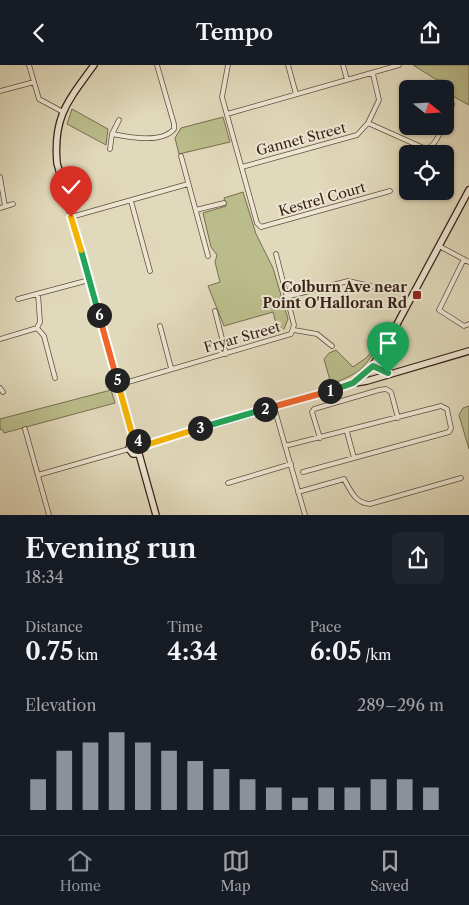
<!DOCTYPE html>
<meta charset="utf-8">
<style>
:root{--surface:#171b24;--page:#20242c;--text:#f1f3f6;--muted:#9ea1a6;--line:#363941;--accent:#8c9099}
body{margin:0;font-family:"Libre Caslon Text",serif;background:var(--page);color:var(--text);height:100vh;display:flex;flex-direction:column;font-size:19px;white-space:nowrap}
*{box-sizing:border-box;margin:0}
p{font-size:16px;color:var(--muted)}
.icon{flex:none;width:28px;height:28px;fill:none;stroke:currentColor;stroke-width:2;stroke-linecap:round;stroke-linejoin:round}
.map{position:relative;height:450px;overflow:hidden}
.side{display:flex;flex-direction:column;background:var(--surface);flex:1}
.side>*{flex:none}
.needle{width:32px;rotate:108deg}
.buttons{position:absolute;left:399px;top:15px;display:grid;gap:10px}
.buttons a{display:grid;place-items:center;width:55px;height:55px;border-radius:8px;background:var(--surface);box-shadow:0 1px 4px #0004;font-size:25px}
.pin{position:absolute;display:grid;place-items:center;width:42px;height:42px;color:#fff;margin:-51px -21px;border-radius:50% 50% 50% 0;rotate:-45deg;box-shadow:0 0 5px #0007}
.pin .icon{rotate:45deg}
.km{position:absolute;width:25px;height:25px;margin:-12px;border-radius:50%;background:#222;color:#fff;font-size:14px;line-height:25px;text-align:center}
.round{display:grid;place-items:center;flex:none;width:52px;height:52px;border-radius:8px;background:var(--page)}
.overview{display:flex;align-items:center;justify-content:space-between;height:85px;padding:0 25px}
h1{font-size:28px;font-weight:600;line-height:38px}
.stats{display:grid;grid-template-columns:repeat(3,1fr);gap:8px;height:85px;padding:5px 25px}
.stats div{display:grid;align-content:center}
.stats b{font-size:25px;font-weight:600}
.stats small{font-size:14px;font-weight:400}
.stats p{font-size:14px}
.chart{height:140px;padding:10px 25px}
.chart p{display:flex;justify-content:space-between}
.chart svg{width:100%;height:90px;margin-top:5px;stroke:var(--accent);stroke-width:6}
header{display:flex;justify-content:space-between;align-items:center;height:65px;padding:0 25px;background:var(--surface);font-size:22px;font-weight:600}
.tab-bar{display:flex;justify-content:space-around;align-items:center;height:70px;border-top:1px solid var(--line);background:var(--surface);font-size:14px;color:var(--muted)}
.tab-bar a{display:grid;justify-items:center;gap:2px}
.tab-bar .on{color:var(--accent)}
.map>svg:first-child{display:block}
</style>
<header><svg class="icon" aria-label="back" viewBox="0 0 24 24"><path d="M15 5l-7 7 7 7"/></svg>Tempo<svg class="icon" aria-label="share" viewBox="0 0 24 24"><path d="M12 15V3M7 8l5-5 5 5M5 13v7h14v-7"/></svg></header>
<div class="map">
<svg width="469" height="450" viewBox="0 0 469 450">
<rect width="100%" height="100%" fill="#e1d9bb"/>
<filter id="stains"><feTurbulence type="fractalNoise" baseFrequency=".004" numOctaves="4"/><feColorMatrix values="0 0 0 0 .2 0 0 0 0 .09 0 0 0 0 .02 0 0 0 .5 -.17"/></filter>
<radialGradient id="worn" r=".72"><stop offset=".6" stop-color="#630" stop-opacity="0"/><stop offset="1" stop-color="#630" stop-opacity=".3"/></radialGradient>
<path fill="#babd8b" stroke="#786e50" d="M 413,0 L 469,0 L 469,40 L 447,28 L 443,15 L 437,15 Z
M 72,44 L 108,64 L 106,80 L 67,59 Z
M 223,52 L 230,77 L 179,89 L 175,73 L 181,63 Z
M 243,127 L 256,169 L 273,203 L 288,254 L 284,264 L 278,266 L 273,247 L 224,261 L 208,221 L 220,217 L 215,197 L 217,190 L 211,182 L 203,148 L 226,141 L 224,133 Z
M 378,280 C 364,305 358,309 331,319 L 324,294 L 329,288 L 336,285 L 353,302 L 366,293 Z
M 111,325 L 115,338 L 4,368 L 2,364 L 0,365 L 0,354 Z
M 469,341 L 469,384 L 459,350 L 463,343 Z"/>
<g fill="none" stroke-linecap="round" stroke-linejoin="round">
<g stroke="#624e3e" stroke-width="5.5">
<path id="street" d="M 29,0 L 39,34 L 63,47
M 228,0 L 222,32 L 257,158 L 261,162 L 390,126
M 288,0 L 296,29
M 343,0 L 347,15
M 0,26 L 34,17
M 227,49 L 399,0
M 368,58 L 426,84 C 435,81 439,70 443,61
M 445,58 L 450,49 L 452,39
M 112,69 C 128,72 162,79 174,64 L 174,59 L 157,0
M 110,84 L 112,69 L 119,55
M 181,91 L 208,191
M 242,102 L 357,70 L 368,58 L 379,35 L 373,9
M 0,112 L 5,141
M 131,136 L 150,206
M 0,143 L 13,139
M 196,145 L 224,138
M 71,152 L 188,119
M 439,181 L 469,197
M 464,194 L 439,245 L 464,261 L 469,259
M 38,229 L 40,257 L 37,263 L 44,271 L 55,313
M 286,232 L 348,216 L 375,222
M 18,234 L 89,215
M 215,246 L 226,289
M 160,261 L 171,303
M 294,265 L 317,269 L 332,281
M 0,274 L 37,263
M 118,320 L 291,269 L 294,260 L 276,189
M 0,323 L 3,327
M 274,342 L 305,450
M 25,364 L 49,450
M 347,367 L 354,393
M 320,373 L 312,347 L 314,344 L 379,325 L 386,324 L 391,327 L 398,353
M 285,381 L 441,341 L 447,344 L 451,363 L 449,367 L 303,407
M 38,410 L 129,384
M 228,418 L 291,399
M 298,427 L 344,414 C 351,426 355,438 370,439 L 461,413"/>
</g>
<g stroke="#371f15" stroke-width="8">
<path id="secondary" d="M 94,0 C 68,36 53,51 57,98 L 134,376
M 373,301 L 390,308
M 355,318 L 367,316 L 469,286
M 134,376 L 130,379 L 129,384 L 133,389 L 139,389
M 143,381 L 348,320 L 366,309 L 382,287 L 469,125
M 139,389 L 156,450"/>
</g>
<use href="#street" stroke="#ece6d3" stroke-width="4"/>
<use href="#secondary" stroke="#ece6d3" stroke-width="5.5"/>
</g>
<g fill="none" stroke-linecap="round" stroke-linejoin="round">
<g stroke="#fff" stroke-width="10">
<path id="split-1" d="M 330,326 L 353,318 L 373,301 L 388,308"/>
</g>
<g stroke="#fff" stroke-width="10">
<path id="split-2" d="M 265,344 L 330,326"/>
</g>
<g stroke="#fff" stroke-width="10">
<path id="split-3" d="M 200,363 L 265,344"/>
</g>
<g stroke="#fff" stroke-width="10">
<path id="split-4" d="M 138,376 L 143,381 L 200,363"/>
</g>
<g stroke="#fff" stroke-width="10">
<path id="split-5" d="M 117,315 L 134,376 L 138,376"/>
</g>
<g stroke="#fff" stroke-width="10">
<path id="split-6" d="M 99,250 L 117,315"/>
</g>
<g stroke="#fff" stroke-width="10">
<path id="split-7" d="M 81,185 L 99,250"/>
</g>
<g stroke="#fff" stroke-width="10">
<path id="split-8" d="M 71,152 L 81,185"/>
</g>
<use href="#split-1" stroke="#22a559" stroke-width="6"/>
<use href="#split-2" stroke="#f0652b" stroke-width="6"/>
<use href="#split-3" stroke="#22a559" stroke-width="6"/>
<use href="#split-4" stroke="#f5b400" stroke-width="6"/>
<use href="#split-5" stroke="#f5b400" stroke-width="6"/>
<use href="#split-6" stroke="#f0652b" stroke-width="6"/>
<use href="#split-7" stroke="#22a559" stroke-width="6"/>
<use href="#split-8" stroke="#f5b400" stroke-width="6"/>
</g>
<rect fill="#8f2418" stroke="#ece6d3" stroke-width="2" x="412" y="225" width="10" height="10" rx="2.5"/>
<g text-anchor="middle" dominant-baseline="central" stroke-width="4" stroke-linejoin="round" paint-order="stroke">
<g font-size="14" fill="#371f15" stroke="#ece6d3">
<text transform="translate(301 74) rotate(-15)">Gannet Street</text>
<text transform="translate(322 134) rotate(-16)">Kestrel Court</text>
<text transform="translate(242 272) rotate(-16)">Fryar Street</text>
</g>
<g font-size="14" font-weight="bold" fill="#371f15" stroke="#ece6d3" text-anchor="end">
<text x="407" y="222">Colburn Ave near<tspan x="407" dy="16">Point O'Halloran Rd</tspan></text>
</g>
</g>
<rect width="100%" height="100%" filter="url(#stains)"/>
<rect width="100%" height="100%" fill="url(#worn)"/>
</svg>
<div class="buttons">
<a><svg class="needle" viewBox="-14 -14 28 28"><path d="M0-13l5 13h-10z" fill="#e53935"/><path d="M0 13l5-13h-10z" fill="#9ea1a6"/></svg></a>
<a><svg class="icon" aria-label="locate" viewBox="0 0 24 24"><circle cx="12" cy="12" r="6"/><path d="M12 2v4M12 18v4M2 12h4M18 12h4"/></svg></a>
</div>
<div class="pin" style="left:388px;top:308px;background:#1e9e55"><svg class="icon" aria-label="arrive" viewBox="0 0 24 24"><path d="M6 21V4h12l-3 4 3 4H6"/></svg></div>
<div class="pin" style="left:71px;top:152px;background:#d93025"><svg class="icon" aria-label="check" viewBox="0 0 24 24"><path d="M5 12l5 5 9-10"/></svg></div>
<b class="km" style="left:330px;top:326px">1</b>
<b class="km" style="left:265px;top:344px">2</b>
<b class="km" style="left:200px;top:363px">3</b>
<b class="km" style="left:138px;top:376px">4</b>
<b class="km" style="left:117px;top:315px">5</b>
<b class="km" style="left:99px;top:250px">6</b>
</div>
<section class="side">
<div class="overview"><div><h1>Evening run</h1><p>18:34</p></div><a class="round"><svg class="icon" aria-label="share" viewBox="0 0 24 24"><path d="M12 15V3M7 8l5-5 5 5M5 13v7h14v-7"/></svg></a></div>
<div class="stats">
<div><p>Distance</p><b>0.75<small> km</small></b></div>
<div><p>Time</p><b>4:34</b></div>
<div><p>Pace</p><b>6:05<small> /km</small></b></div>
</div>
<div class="chart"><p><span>Elevation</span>289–296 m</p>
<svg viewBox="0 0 160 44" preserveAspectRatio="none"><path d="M5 44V29M15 44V15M25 44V11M35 44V6M45 44V11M55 44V15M65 44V20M75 44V24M85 44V29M95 44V33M105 44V38M115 44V33M125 44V33M135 44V29M145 44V29M155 44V33"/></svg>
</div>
</section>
<nav class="tab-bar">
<a class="on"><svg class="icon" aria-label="home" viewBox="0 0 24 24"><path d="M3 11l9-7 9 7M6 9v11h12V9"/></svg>Home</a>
<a><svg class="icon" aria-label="map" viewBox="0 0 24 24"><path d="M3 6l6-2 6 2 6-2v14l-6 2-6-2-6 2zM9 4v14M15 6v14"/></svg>Map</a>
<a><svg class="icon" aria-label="saved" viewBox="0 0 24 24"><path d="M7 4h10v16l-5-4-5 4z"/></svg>Saved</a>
</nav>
